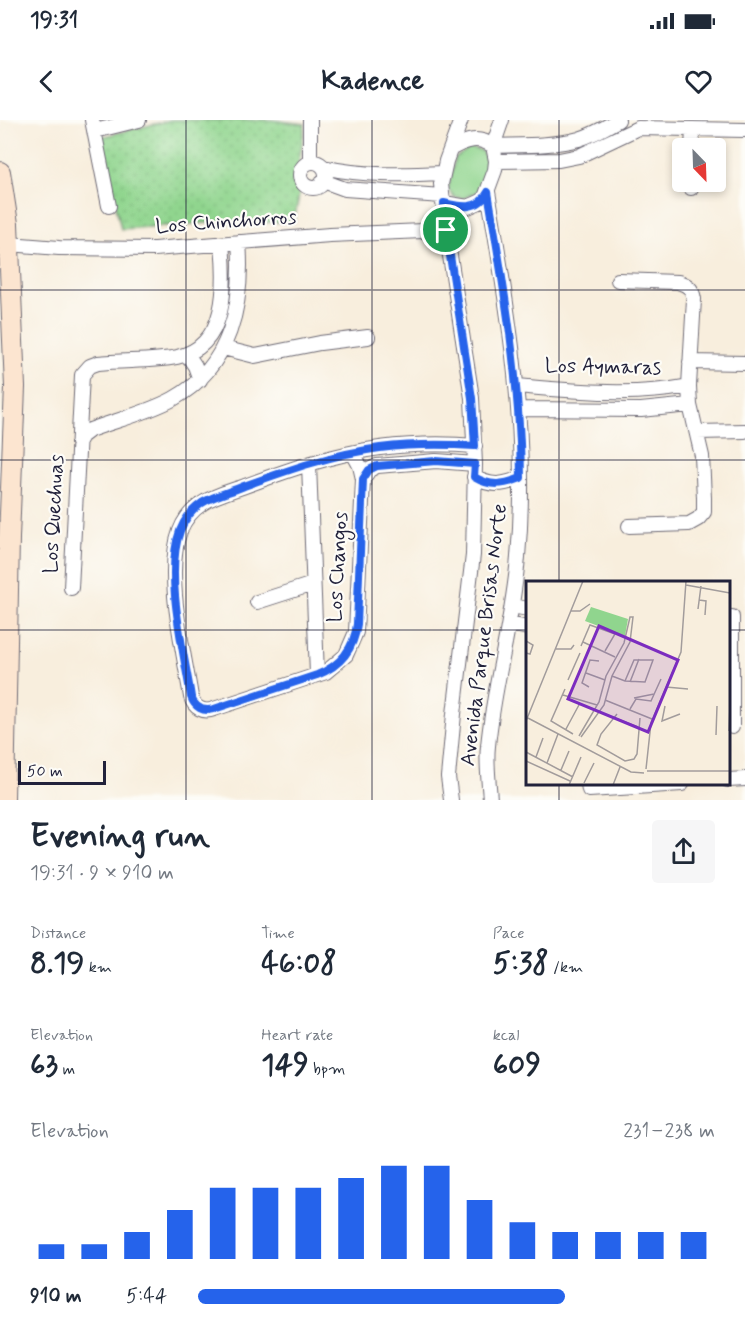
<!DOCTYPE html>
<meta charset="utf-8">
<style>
:root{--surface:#fff;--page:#f6f6f7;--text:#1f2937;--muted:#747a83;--accent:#2563eb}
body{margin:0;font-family:Mynerve,sans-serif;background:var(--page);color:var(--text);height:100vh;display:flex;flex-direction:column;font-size:22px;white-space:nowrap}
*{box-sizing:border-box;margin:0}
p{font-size:20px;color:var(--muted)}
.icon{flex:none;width:33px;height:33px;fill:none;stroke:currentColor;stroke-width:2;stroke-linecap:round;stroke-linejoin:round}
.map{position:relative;height:680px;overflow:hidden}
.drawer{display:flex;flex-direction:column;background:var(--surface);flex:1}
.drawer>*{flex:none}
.needle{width:39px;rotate:157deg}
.buttons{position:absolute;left:672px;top:18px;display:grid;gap:12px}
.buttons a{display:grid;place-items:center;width:54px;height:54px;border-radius:6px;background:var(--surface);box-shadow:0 3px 9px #0003;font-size:30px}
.scale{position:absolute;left:18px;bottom:15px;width:88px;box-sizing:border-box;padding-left:6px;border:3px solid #22223b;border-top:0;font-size:16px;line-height:21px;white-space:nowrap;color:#22223b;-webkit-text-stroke:4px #fdfcf7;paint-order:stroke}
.pin{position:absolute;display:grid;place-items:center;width:51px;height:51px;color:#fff;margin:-26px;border:3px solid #fff;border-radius:50%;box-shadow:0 2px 6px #0007}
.round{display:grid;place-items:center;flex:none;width:63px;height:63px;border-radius:6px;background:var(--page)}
.overview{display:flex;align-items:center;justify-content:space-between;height:102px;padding:0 30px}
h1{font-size:33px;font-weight:700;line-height:45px}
.figures{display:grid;grid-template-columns:repeat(3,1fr);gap:9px;height:102px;padding:6px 30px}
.figures div{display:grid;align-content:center}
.figures b{font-size:30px;font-weight:700}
.figures small{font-size:16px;font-weight:400}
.figures p{font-size:16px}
.chart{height:168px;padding:12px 30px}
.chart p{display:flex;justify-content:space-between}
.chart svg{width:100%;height:108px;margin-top:6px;stroke:var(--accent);stroke-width:6}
ul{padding:0 30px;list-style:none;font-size:20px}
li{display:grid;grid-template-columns:96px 72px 1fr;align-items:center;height:45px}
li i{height:15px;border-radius:8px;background:var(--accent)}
.status{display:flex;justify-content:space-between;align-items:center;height:42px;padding:0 30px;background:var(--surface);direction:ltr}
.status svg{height:16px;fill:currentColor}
header{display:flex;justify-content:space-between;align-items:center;height:78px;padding:0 30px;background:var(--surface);font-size:27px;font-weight:700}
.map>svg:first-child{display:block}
</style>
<div class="status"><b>19:31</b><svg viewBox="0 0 49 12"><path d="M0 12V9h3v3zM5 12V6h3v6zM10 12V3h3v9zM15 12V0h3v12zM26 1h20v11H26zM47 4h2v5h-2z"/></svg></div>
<header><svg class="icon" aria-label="back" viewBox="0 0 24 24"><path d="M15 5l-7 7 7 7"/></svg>Kadence<svg class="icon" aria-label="heart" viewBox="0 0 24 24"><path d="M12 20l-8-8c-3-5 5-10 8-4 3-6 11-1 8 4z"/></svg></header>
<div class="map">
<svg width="745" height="680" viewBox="0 0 745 680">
<defs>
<pattern id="park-dots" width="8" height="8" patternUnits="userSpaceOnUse" patternTransform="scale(1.5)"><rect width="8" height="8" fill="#90d58e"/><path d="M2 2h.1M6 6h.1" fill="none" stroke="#7cb77b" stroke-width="1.8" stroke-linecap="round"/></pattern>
</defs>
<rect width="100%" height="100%" fill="#fdfcf7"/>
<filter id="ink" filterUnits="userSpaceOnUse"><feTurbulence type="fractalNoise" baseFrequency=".0167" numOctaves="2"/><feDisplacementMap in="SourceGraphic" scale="12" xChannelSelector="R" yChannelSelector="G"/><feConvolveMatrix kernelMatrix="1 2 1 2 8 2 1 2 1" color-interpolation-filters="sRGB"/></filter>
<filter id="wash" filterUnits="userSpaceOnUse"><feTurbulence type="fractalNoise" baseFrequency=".008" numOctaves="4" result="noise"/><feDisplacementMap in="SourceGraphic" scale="24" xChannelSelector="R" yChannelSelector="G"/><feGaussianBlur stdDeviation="1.35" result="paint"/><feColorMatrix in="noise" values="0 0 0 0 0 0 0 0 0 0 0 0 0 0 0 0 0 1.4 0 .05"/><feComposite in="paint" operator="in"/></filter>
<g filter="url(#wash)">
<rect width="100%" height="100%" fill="#f8eedd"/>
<path fill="#90d58e" stroke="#597c64" stroke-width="1.5" d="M 470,28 L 481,30 L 488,42 L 481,70 L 464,78 L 454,77 L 448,69 L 455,38 Z"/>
<path fill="url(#park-dots)" stroke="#597c64" stroke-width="1.5" d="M 171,0 L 271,0 L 305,4 L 298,49 L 296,64 L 299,75 L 294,102 L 207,103 L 121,109 L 101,17 Z"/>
</g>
<g filter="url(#ink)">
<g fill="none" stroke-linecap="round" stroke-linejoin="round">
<g stroke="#6d6974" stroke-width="16">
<path id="street" d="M 92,0 L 109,86
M 310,0 L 310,42
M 95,11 L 139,0
M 493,26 C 521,25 552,26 579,19 C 593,15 606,7 618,0
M 452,28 C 467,20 478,16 493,26
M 692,28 L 693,9
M 496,41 L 559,40 L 579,36 L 638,8 L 745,10
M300 55a13 13 0 1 1 26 0a13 13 0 1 1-26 0Z
M 323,47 C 362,56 403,55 443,53
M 323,61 L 345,69 L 442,76
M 691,68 L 691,62
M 488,72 C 509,193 529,314 518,437 C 513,501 494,562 488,626 C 486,643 489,662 490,680
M 444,83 L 468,87 L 484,80 L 495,50 L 496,41 L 493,26 L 502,0
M 9,124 L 59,128 L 154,129 L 330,115 L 446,110
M 618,160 L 678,162 C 688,165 692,168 694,179 L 689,266 L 690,285 L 702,336 L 704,378 L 704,392 L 698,399 L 689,404 L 629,406
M 223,228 L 255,236 L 320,223 L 368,217
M 187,234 L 195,246 L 200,260
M 690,242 L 745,243
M 517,266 C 574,271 632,277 689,266
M 519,289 L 641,290 L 690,285
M 697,312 L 745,311
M 78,323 L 82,316 L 90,310 C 117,300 147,293 173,279 C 231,247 244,183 239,122
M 353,333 L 360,346 L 363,359 L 356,512 L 346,535 L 326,552 L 214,589 C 203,593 194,588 191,577 C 184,532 164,454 180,411 C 184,400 192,390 203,383 C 215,375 231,371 245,366 C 288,350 333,334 380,328 C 412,324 443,323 475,326
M 309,344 L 317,555
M 474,357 C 491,367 503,365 521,358
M 363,359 L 369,350 L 377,346 L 436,341 L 475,344
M 71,468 L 82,255 L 90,246 L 98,243 C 124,240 151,242 177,237 C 228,226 226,164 222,124
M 257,482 L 313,464
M 512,486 L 528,489
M 732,497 L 732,607
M 509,504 L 528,508
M 728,660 L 745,659
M 588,664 L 589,670 L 682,664
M 451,680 L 448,657 L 454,594 L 473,435 L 475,344 L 472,278 L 446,110 L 441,64 L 446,41 L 461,0"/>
</g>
<g stroke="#6d6974" stroke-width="22">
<path id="secondary" d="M 0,52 L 8,104 L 15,267 L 9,418 L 4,680"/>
</g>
<use href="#street" stroke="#fff" stroke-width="14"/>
<use href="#secondary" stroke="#fce5d0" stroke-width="20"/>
</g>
</g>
<g fill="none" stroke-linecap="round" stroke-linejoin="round" filter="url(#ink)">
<g stroke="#fff" stroke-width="12">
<path id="route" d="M 488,72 C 504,167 520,261 521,358 C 503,365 491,367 474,357 L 475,344 L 436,341 L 377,346 L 369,350 L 363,359 L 357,504 C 354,529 340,546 317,555 L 214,589 C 203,592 195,588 191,577 C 184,532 164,454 180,411 C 184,400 192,390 202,383 C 215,375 231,372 244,366 C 288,350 333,334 380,328 C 412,324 443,324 475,326 L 472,278 L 446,110 L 444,83 C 461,87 478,91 488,72 Z"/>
</g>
<use href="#route" stroke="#2563eb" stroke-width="8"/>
</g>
<path fill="none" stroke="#22223b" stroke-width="1.5" stroke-opacity="0.55" d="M 186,0 L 186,680M 372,0 L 372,680M 559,0 L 559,463M 0,170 L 745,170M 0,340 L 745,340M 0,510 L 528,510M 728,510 L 745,510M 559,664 L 559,680"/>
<g text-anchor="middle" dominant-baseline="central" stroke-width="4.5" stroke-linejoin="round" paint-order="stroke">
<g font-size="21" fill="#22223b" stroke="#fdfcf7">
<text transform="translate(226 102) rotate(-4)">Los Chinchorros</text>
<text transform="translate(603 247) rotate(1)">Los Aymaras</text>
<text transform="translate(54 394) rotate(-87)">Los Quechuas</text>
<text transform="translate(338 447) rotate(-87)">Los Changos</text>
<text transform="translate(484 515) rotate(-83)">Avenida Parque Brisas Norte</text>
</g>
</g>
<g transform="translate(526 461)">
<rect width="204" height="204" fill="#f8eedd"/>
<path d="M 65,26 L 102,38 L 99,55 L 59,40 Z" fill="#90d58e"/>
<path fill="none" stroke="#a29c9c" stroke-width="1.5" d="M 160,4 L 204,12M 173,19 L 180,20 L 179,34M 172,28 L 175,5M 45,30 L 54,30 L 64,23M 0,60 L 7,64 L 4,73 L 0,72M 57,61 L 89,76M 55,65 L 64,44 L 89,53 L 79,70M 30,68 L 45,68 L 48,64M 60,92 L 79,99M 86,95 L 99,100 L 119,101 L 127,79 L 108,79 L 99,100M 42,99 L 54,72M 104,101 L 113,78M 63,106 L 56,102 L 64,79 L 73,80M 140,106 L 162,108M 39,108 L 25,140 L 47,153M 37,114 L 71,124M 108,117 L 128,113M 79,119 L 126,138M 139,125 L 136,140 L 154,133M 104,128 L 110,118 L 125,120 L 135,98M 91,133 L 75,153 L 71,164 L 99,180 L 108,178 L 111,173 L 114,137M 0,136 L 105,191 L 118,192M 89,137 L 112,146M 0,140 L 57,0M 40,148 L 54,122M 203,150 L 204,124M 190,154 L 191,125M 53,155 L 73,121 L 80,95 L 98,62 L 104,36 L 107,36 L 104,61 L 86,95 L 78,124 L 55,156M 0,171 L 47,196M 10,176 L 17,157M 0,180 L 44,200M 21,182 L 32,153M 120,188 L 125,142 L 155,71 L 160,0M 35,189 L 43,170M 121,190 L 204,190M 58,202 L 68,182M 43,204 L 55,176M 87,204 L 94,186"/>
<path fill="#7b2cbf" fill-opacity="0.15" stroke="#7b2cbf" stroke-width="3" d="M 73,45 L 152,79 L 122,151 L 42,118 Z"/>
<rect width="204" height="204" fill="none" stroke="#22223b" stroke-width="3"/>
</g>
</svg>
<div class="buttons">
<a><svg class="needle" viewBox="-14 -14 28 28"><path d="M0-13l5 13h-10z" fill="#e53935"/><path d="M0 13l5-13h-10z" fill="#747a83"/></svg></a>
</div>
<div class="scale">50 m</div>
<div class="pin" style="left:446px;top:110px;background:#1e9e55"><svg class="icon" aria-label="arrive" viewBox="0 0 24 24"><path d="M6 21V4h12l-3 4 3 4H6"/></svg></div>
</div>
<section class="drawer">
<div class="overview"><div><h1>Evening run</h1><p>19:31 · 9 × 910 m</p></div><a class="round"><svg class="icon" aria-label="share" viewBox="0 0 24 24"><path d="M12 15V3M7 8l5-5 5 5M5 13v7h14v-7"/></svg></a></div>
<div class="figures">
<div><p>Distance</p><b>8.19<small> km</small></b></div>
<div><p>Time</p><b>46:08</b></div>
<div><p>Pace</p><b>5:38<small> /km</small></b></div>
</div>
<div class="figures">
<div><p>Elevation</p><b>63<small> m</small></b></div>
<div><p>Heart rate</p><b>149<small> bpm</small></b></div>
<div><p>kcal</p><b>609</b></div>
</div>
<div class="chart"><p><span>Elevation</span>231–238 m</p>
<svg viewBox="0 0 160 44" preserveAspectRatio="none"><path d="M5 44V38M15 44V38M25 44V33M35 44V24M45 44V15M55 44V15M65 44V15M75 44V11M85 44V6M95 44V6M105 44V20M115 44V29M125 44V33M135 44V33M145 44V33M155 44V33"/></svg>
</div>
<ul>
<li><b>910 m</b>5:44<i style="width:71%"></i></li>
</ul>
</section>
